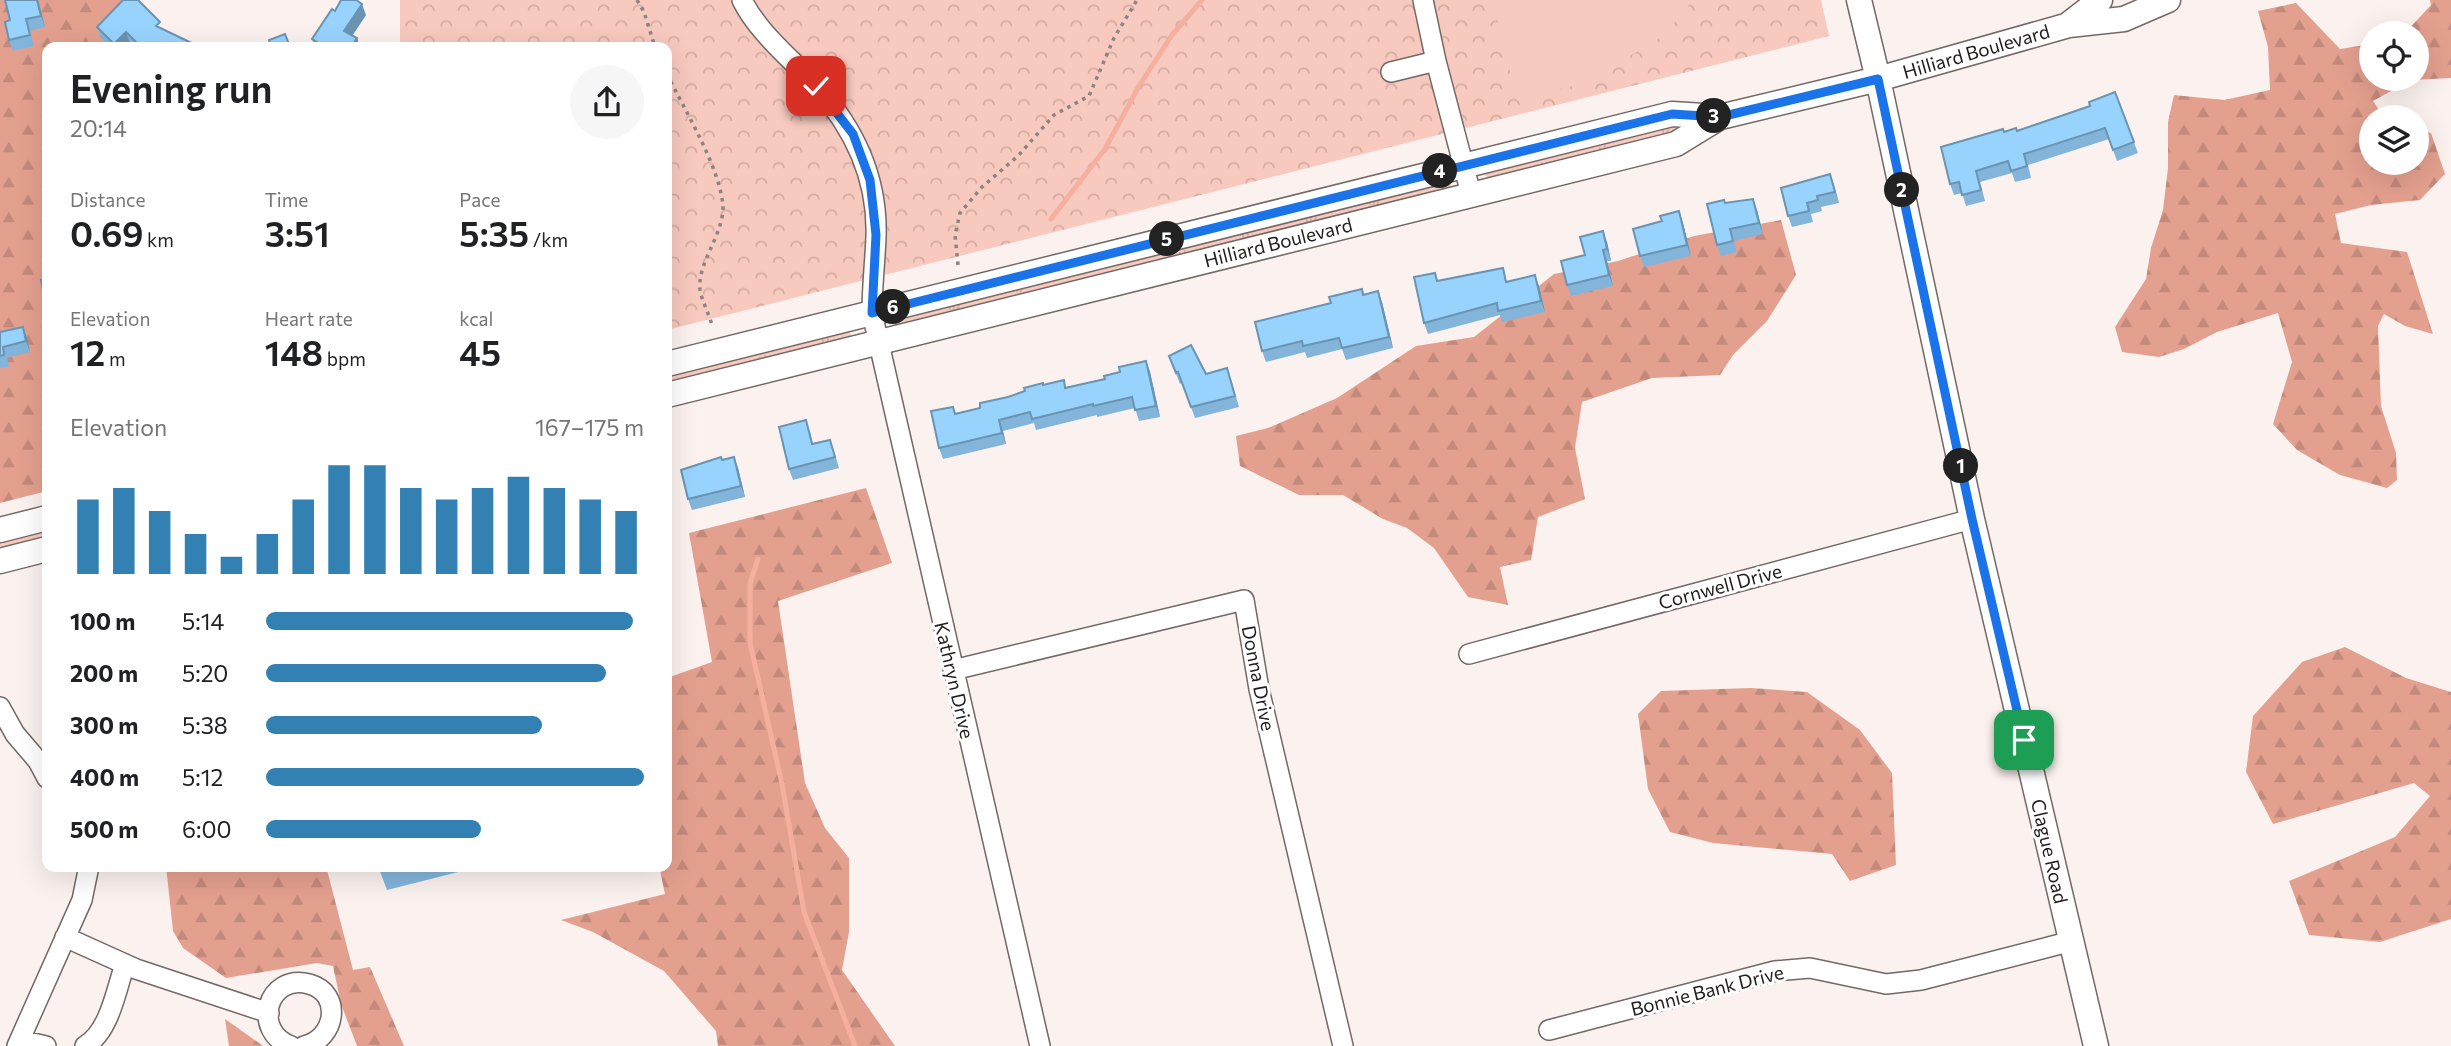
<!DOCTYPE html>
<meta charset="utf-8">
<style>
:root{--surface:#fff;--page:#f6f6f6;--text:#202124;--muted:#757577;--accent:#3281b2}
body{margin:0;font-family:Commissioner,sans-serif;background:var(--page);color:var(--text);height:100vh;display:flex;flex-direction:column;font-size:26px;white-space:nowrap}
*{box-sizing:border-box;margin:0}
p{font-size:23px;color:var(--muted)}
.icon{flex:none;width:38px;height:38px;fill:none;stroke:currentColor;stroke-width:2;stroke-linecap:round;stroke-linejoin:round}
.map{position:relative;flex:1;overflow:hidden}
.panel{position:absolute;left:42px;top:42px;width:630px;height:830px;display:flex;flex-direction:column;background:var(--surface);border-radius:14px;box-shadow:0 7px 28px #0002}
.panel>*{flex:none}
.buttons{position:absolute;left:2359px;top:21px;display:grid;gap:14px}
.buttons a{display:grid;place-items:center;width:70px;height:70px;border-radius:50%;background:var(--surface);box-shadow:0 7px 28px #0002;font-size:35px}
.pin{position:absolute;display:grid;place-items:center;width:60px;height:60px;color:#fff;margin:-30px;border-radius:14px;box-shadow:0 4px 10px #0006}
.km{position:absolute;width:35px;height:35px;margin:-18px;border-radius:50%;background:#222;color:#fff;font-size:19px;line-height:35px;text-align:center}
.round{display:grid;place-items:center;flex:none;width:74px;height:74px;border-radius:37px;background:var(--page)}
.head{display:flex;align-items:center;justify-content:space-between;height:119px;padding:0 28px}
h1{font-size:38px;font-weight:600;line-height:52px}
.figures{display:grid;grid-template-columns:repeat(3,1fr);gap:10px;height:119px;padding:7px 28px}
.figures div{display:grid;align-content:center}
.figures b{font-size:35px;font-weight:600}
.figures small{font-size:19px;font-weight:400}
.figures p{font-size:19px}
.chart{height:196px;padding:14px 28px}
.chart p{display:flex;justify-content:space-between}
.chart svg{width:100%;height:126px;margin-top:7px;stroke:var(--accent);stroke-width:6}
ul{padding:0 28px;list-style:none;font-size:23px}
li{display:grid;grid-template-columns:112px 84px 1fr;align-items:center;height:52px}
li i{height:18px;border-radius:9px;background:var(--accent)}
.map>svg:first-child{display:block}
</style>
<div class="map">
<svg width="2451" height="1046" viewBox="0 0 2451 1046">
<defs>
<pattern id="grass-tufts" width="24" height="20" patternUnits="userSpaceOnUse" patternTransform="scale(1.75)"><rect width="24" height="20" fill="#f8c9be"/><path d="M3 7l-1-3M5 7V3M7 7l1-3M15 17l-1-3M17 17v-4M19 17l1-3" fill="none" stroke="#d4aca3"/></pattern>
<pattern id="forest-firs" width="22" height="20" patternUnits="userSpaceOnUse" patternTransform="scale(1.75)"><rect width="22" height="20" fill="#e4a08f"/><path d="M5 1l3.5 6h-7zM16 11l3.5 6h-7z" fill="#c3897b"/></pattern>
<pattern id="park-crowns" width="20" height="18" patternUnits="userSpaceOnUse" patternTransform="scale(1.75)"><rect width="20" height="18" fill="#f8c9be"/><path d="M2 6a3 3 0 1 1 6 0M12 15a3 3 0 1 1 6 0" fill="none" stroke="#d4aca3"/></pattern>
</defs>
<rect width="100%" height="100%" fill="#fbf1ee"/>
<path fill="url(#grass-tufts)" d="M 1672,123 L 1675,126 L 1675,133 L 1489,179 L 1485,175 L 1486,171 Z
M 1450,181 L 1451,187 L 1448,190 L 896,328 L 894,318 Z
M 845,329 L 850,332 L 851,337 L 667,385 L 667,374 Z
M 47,528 L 47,539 L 0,551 L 0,540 Z"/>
<path fill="url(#forest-firs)" d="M 0,0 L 131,0 L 146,47 L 47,47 L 47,491 L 0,503 Z
M 2430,0 L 2451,0 L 2451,78 L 2411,80 L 2373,101 L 2384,117 L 2371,117 L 2371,163 L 2417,163 L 2417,129 L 2431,133 L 2445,174 L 2420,200 L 2371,205 L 2335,214 L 2341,243 L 2407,252 L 2433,334 L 2405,326 L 2384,314 L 2378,326 L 2381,406 L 2396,453 L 2397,480 L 2387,488 L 2340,475 L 2297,450 L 2273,424 L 2292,362 L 2278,313 L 2217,332 L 2184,349 L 2159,357 L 2122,352 L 2115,327 L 2146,279 L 2151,248 L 2163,210 L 2168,168 L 2168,122 L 2174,95 L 2224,100 L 2270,90 L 2268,47 L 2258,11 L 2296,3 L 2340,49 L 2371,44 L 2371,79 L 2417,79 L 2417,33 L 2405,33 L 2431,5 Z
M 1781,220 L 1796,275 L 1767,321 L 1733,355 L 1720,375 L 1652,378 L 1582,402 L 1575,448 L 1585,499 L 1538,517 L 1531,560 L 1500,567 L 1508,605 L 1468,597 L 1434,548 L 1407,528 L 1383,519 L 1343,495 L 1299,495 L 1240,466 L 1236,436 L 1268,428 L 1337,398 L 1416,346 L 1474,337 L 1554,274 L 1618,261 L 1694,236 Z
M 866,488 L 892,563 L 778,601 L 805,783 L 825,828 L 849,858 L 849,932 L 842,970 L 895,1046 L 718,1046 L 716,1031 L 664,971 L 593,932 L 561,920 L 665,894 L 659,866 L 667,866 L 667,678 L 712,662 L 689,533 Z
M 2345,647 L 2406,678 L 2451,692 L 2451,919 L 2380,942 L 2309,935 L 2289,881 L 2395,837 L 2430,796 L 2414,783 L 2273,824 L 2246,772 L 2253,716 L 2302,662 Z
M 1751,688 L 1807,692 L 1860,730 L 1892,773 L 1896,865 L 1850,881 L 1832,854 L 1713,843 L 1670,832 L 1648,789 L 1638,714 L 1661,691 Z
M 166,866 L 245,866 L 249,869 L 250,866 L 326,866 L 353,970 L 370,967 L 404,1046 L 357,1046 L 341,1004 L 333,966 L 317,963 L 226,978 L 183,948 L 173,931 Z
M 225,1019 L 259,1043 L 263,1046 L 229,1046 Z"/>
<path fill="url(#park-crowns)" d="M 400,0 L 1821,0 L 1829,36 L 667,330 L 667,47 L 400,47 Z"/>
<path fill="#f8c9be" d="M 1493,0 L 1693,0 L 1664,35 L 1590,81 L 1517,101 Z"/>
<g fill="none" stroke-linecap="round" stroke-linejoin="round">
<path stroke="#f5af9e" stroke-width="5" d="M 1051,219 L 1105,149 L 1139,86 L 1172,35 L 1202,0
M 758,559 L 750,583 L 750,643 L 782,784 L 804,912 L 855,1046"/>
<g stroke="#726966" stroke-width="22">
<path id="minor" d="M 742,0 C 759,34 791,58 816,86 C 854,128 878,179 876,237 C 875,262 872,287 872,313 L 1040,1046
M 1423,0 L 1436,61 L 1471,194
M 1391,72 L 1436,61
M 1469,654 L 1972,519
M 953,670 L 1244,600 L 1259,689 L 1343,1046
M 0,707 L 15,734 L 38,761 L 47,778
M 65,937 L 136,969 L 269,1013
M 1549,1030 L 1775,971 L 1810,968 L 1886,984 L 1921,980 L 2072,941
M 20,1040 L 46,1046
M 17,1046 L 82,900 L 89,866
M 85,1046 C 110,1031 116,990 125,964
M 291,1046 C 251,1031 267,973 309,984 C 343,993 336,1039 304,1046"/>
</g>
<g stroke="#726966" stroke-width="27">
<path id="major" d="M 1859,0 L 1878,79 L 1972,519 L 2096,1046
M 2069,24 L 2100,0
M 667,364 L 1672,114 L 1720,117 L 1878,79 L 2069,25 L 2124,19 L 2168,0
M 667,395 L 1676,144 L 1720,117
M 0,530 L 47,518
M 0,561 L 47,549"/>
</g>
<path stroke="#8b8482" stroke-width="3.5" stroke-dasharray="3.5 5" stroke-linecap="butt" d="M 637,0 L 644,12 L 655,47
M 667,74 C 684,109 721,169 723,207 C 723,236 697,263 700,290 C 702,301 709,314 712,325
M 958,265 L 955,235 L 960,213 L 982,187 L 1018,156 L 1054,115 L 1089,96 L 1114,38 L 1137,0"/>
<use href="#minor" stroke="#fff" stroke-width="19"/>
<use href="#major" stroke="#fff" stroke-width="24"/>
</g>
<path fill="#83b5da" d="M 38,0 L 45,27 L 30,31 L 34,46 L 13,51 L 9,40 L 10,20 Z
M 335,11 L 366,15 L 352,36 L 357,38 L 360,47 L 315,47 L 312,39 Z
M 97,27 L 163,29 L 200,47 L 134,47 L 130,43 L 126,47 L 110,47 L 101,38 Z
M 2115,92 L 2138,153 L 2117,161 L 2109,139 L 2028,165 L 2031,178 L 2015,182 L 2012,173 L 1980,182 L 1985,201 L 1966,206 L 1962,193 L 1954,195 L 1950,184 L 2017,131 L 2090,106 Z
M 1830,174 L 1839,203 L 1821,207 L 1822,211 L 1811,214 L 1813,222 L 1792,227 L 1788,216 Z
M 1725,203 L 1757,210 L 1763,234 L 1734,241 L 1737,252 L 1721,256 L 1717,245 Z
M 1683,223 L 1691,256 L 1644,267 L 1640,256 Z
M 1607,242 L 1611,261 L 1607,261 L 1613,286 L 1571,296 L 1567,285 L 1585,255 Z
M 1438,281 L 1507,281 L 1539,286 L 1545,312 L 1502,322 L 1500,315 L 1428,334 L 1424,323 Z
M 1362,289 L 1364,295 L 1382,302 L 1393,348 L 1346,360 L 1342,349 L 1307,358 L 1305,352 L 1266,362 L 1262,351 L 1331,303 Z
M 23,327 L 27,338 L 30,352 L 7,358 L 9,367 L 0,368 L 0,330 L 1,332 Z
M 1169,356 L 1206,374 L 1231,379 L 1239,407 L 1195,418 L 1182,383 L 1180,384 Z
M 1146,361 L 1150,372 L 1160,417 L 1139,421 L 1135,408 L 1097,417 L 1097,415 L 1036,430 L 1034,423 L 1003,431 L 1006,444 L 943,459 L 939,448 L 956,413 L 980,408 L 1008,397 L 1043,385 L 1064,380 L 1066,387 L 1105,379 Z
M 810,431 L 813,444 L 834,451 L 839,468 L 793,480 L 789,469 Z
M 722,460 L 738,468 L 745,497 L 692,510 L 688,499 Z
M 378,866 L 482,866 L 387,890 Z"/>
<path fill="#6a94b1" d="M 37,0 L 38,0 L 45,27 L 41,16 Z
M 362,4 L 366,15 L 348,42 L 344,31 Z
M 126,32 L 130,43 L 126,47 L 115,47 L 114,44 Z
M 357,38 L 360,47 L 351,47 Z
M 1830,174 L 1834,185 L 1839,203 L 1835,192 Z
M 1753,199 L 1757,210 L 1763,234 L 1759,223 Z
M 1679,211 L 1683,223 L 1691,256 L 1687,245 Z
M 1603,231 L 1607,242 L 1611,261 L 1607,249 Z
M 1603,250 L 1607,261 L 1613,286 L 1609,275 Z
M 1535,275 L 1539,286 L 1545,312 L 1541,301 Z
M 1378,291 L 1382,302 L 1393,348 L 1389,337 Z
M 23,327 L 27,338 L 30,352 L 26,341 Z
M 1146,361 L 1150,372 L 1160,417 L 1156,406 Z
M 999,420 L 1003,431 L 1006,444 L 1002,433 Z
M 734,457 L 738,468 L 745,497 L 741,486 Z"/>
<path fill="#98d3fd" stroke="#6a94b1" stroke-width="2" d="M 5,0 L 37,0 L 41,16 L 26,19 L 30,35 L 9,40 L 5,22 L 10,20 Z
M 123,0 L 138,0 L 160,22 L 156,26 L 200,47 L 143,47 L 139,45 L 126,32 L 114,44 L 97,27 Z
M 341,0 L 356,0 L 362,4 L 344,31 L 357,38 L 351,47 L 325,47 L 312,39 L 332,9 L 335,11 Z
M 285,34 L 290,47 L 263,47 L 270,44 L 269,40 Z
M 2115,92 L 2134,142 L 2113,150 L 2105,128 L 2024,154 L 2027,166 L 2011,171 L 2008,161 L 1976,171 L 1981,190 L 1962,195 L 1959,182 L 1950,184 L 1941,147 L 2003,129 L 2004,132 L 2016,128 L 2017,131 L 2090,106 L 2089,102 Z
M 1830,174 L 1835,192 L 1817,196 L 1818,200 L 1807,203 L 1809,211 L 1788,216 L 1781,188 Z
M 1753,199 L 1759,223 L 1730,229 L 1733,241 L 1717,245 L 1707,204 L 1724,200 L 1725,203 Z
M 1679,211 L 1687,245 L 1640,256 L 1633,229 L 1662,221 L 1660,216 Z
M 1603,231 L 1607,249 L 1603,250 L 1609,275 L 1567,285 L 1561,261 L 1585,255 L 1580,237 Z
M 1503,268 L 1506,282 L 1535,275 L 1541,301 L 1498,311 L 1497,303 L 1424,323 L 1414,277 L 1435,273 L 1437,281 Z
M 47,278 L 47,307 L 41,280 Z
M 1362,289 L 1363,295 L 1378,291 L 1389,337 L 1342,348 L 1339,338 L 1303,346 L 1302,341 L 1262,351 L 1255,322 L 1331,303 L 1329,297 Z
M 23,327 L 26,341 L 3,347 L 4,355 L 0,356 L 0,332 Z
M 1191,345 L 1206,374 L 1227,368 L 1235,396 L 1191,407 L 1178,372 L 1176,373 L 1169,356 Z
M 1146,361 L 1156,406 L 1135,410 L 1132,397 L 1093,406 L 1093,404 L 1032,419 L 1030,412 L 999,420 L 1002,433 L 939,448 L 931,411 L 953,407 L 955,414 L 980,408 L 980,403 L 1008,397 L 1025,391 L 1024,388 L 1043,383 L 1043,385 L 1064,380 L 1065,388 L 1105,379 L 1104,376 L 1120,372 L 1119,367 Z
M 806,420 L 812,444 L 830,440 L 835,457 L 789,469 L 779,427 Z
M 721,457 L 722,460 L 734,457 L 741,486 L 688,499 L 681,470 Z"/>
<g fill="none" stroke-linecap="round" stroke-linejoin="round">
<g stroke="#fff" stroke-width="14">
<path id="route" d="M 816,86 L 853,134 L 870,180 L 876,235 L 872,313 L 1672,114 L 1720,117 L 1878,79 L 1972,519 L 2024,740"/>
</g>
<use href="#route" stroke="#1a73e8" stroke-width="9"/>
</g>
<g text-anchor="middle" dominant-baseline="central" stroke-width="6" stroke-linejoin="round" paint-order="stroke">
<g font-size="19" fill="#211d1c" stroke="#fff">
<text transform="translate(1976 51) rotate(-16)">Hilliard Boulevard</text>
<text transform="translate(1278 242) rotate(-14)">Hilliard Boulevard</text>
<text transform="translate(1720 586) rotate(-15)">Cornwell Drive</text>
<text transform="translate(1259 678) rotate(79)">Donna Drive</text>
<text transform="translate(955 680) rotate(77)">Kathryn Drive</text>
<text transform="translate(2050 851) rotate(77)">Clague Road</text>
<text transform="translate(1707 990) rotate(-14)">Bonnie Bank Drive</text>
</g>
</g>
</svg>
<div class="buttons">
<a><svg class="icon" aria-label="locate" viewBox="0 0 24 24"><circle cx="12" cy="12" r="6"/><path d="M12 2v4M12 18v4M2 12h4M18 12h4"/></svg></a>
<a><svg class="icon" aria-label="layers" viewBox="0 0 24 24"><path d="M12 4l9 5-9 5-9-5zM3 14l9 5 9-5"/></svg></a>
</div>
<div class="pin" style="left:2024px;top:740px;background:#1e9e55"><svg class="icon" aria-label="arrive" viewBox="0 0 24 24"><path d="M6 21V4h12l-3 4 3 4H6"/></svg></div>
<div class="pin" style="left:816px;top:86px;background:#d93025"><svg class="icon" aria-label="check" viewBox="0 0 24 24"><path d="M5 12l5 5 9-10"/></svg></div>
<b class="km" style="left:1961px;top:466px">1</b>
<b class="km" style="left:1902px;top:190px">2</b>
<b class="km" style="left:1714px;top:116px">3</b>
<b class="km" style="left:1440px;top:171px">4</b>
<b class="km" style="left:1167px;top:239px">5</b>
<b class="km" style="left:893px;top:307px">6</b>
<section class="panel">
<div class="head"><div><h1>Evening run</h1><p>20:14</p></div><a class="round"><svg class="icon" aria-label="share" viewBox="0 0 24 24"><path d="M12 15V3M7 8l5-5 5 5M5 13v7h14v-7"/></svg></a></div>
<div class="figures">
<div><p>Distance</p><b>0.69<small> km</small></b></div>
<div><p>Time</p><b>3:51</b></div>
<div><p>Pace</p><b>5:35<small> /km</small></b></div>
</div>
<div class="figures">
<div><p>Elevation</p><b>12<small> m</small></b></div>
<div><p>Heart rate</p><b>148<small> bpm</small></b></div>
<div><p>kcal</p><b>45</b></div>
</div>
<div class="chart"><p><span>Elevation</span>167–175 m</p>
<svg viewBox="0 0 160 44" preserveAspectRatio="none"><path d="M5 44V18M15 44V14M25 44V22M35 44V30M45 44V38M55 44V30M65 44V18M75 44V6M85 44V6M95 44V14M105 44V18M115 44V14M125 44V10M135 44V14M145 44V18M155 44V22"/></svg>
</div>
<ul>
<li><b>100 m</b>5:14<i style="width:97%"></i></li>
<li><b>200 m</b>5:20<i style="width:90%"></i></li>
<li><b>300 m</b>5:38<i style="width:73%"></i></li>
<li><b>400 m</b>5:12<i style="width:100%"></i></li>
<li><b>500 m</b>6:00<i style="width:57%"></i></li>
</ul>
</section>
</div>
